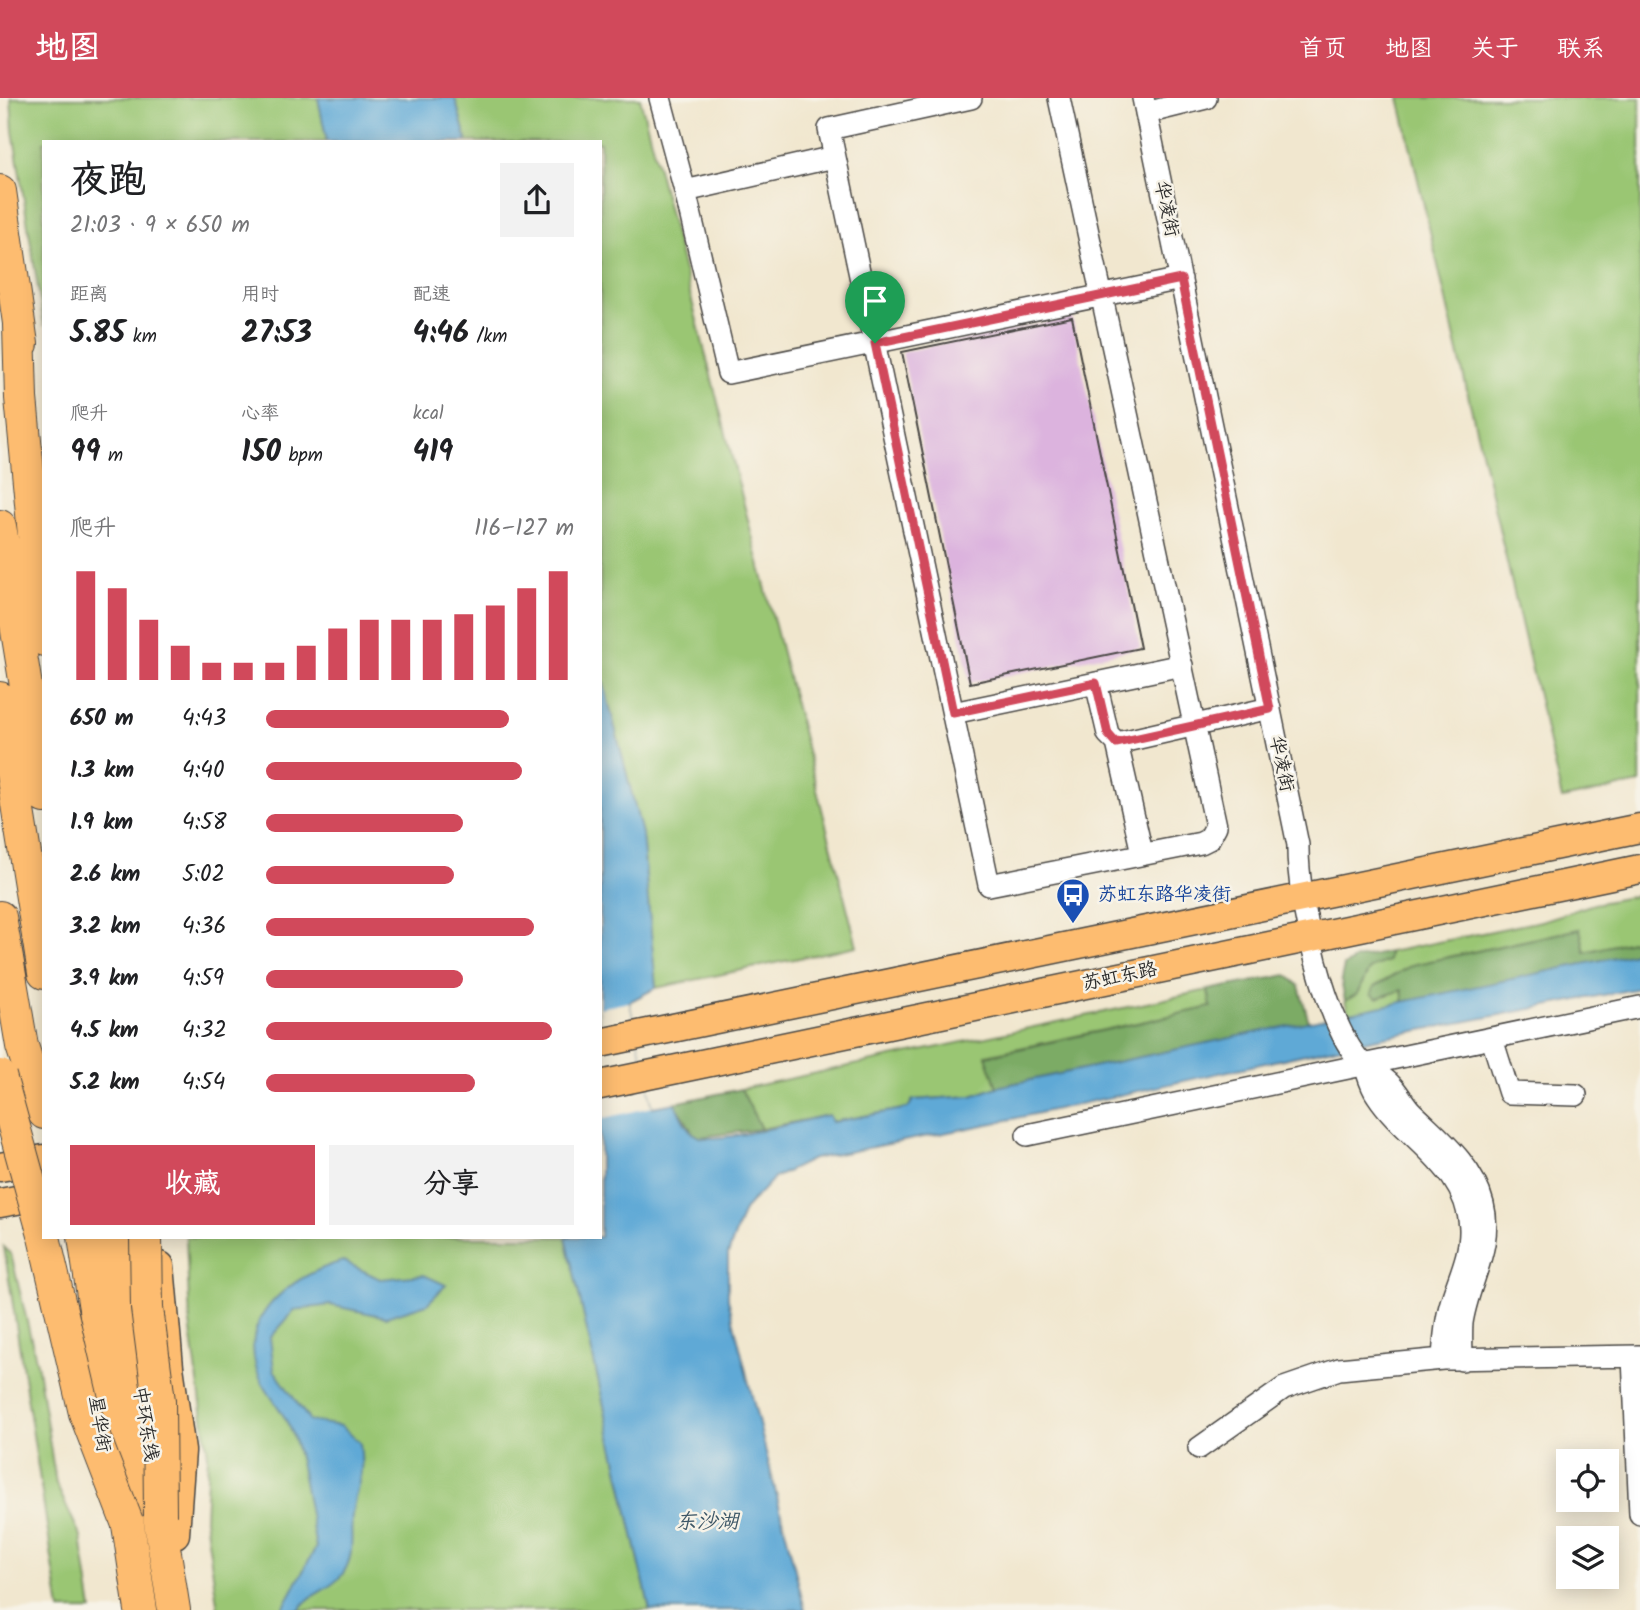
<!DOCTYPE html>
<html lang="zh">
<meta charset="utf-8">
<style>
:root{--surface:#fff;--page:#f2f2f2;--text:#202124;--muted:#757577;--accent:#d1495b}
body{margin:0;font-family:Kalam,"LXGW WenKai TC",sans-serif;background:var(--page);color:var(--text);height:100vh;display:flex;flex-direction:column;font-size:26px;white-space:nowrap}
*{box-sizing:border-box;margin:0}
p{font-size:23px;color:var(--muted)}
.icon{flex:none;width:38px;height:38px;fill:none;stroke:currentColor;stroke-width:2;stroke-linecap:round;stroke-linejoin:round}
.map{position:relative;flex:1;overflow:hidden}
.drawer{position:absolute;left:42px;top:42px;width:560px;height:1099px;display:flex;flex-direction:column;background:var(--surface);border-radius:0px;box-shadow:0 4px 18px #0003}
.drawer>*{flex:none}
.controls{position:absolute;left:1556px;top:1351px;display:grid;gap:14px}
.controls a{display:grid;place-items:center;width:63px;height:63px;border-radius:0px;background:var(--surface);box-shadow:0 4px 18px #0003;font-size:35px}
.pin{position:absolute;display:grid;place-items:center;width:60px;height:60px;color:#fff;margin:-72px -30px;border-radius:50% 50% 50% 0;rotate:-45deg;box-shadow:0 0 7px #0007}
.pin .icon{rotate:45deg}
.round{display:grid;place-items:center;flex:none;width:74px;height:74px;border-radius:0px;background:var(--page)}
.summary{display:flex;align-items:center;justify-content:space-between;height:119px;padding:0 28px}
h1{font-size:38px;font-weight:700;line-height:52px}
.metrics{display:grid;grid-template-columns:repeat(3,1fr);gap:10px;height:119px;padding:7px 28px}
.metrics div{display:grid;align-content:center}
.metrics b{font-size:30px;font-weight:700}
.metrics small{font-size:19px;font-weight:400}
.metrics p{font-size:19px}
.chart{height:196px;padding:14px 28px}
.chart p{display:flex;justify-content:space-between}
.chart svg{width:100%;height:126px;margin-top:7px;stroke:var(--accent);stroke-width:6}
.primary-button{display:flex;gap:14px;margin-top:auto;padding:14px 28px}
.primary-button a{flex:1;height:80px;border-radius:0px;background:var(--accent);color:#fff;font-size:28px;font-weight:700;line-height:80px;text-align:center}
.primary-button a+a{background:var(--page);color:var(--text)}
ul{padding:0 28px;list-style:none;font-size:23px}
li{display:grid;grid-template-columns:112px 84px 1fr;align-items:center;height:52px}
li i{height:18px;border-radius:9px;background:var(--accent)}
header{display:flex;align-items:center;gap:42px;box-sizing:border-box;height:98px;padding:0 35px;background:var(--accent);color:#fff}
header strong{font-size:33px}
nav{display:flex;gap:38px;margin-inline-start:auto;font-size:24px}
.map>svg:first-child{display:block}
</style>
<header>
<strong>地图</strong>
<nav><a>首页</a><a>地图</a><a>关于</a><a>联系</a></nav>
</header>
<div class="map">
<svg width="1640" height="1512" viewBox="0 0 1640 1512">
<rect width="100%" height="100%" fill="#f7f3e8"/>
<filter id="ink" filterUnits="userSpaceOnUse"><feTurbulence type="fractalNoise" baseFrequency=".0143" numOctaves="2"/><feDisplacementMap in="SourceGraphic" scale="14" xChannelSelector="R" yChannelSelector="G"/><feConvolveMatrix kernelMatrix="1 2 1 2 8 2 1 2 1" color-interpolation-filters="sRGB"/></filter>
<filter id="wash" filterUnits="userSpaceOnUse"><feTurbulence type="fractalNoise" baseFrequency=".00686" numOctaves="4" result="noise"/><feDisplacementMap in="SourceGraphic" scale="28" xChannelSelector="R" yChannelSelector="G"/><feGaussianBlur stdDeviation="1.57" result="paint"/><feColorMatrix in="noise" values="0 0 0 0 0 0 0 0 0 0 0 0 0 0 0 0 0 1.4 0 .05"/><feComposite in="paint" operator="in"/></filter>
<g filter="url(#wash)">
<rect width="100%" height="100%" fill="#f1e7cf"/>
<path fill="#9ac673" stroke="#62784f" stroke-width="2" d="M 11,0 L 318,0 L 327,44 L 44,44 L 44,228 L 13,33 Z
M 455,0 L 640,0 L 857,848 L 656,890 L 642,736 L 600,571 L 600,44 L 467,44 Z
M 1399,0 L 1640,0 L 1640,685 L 1562,701 Z
M 1640,797 L 1640,841 L 1585,854 L 1579,831 L 1412,867 L 1377,900 L 1402,892 L 1404,905 L 1349,917 L 1345,903 L 1357,896 L 1370,869 L 1387,863 L 1389,854 L 1541,823 L 1594,806 Z
M 1208,892 L 1212,909 L 986,957 L 997,989 L 972,998 L 913,1002 L 908,1010 L 832,1024 L 829,1017 L 761,1031 L 741,991 Z
M 186,1139 L 566,1139 L 650,1512 L 218,1512 L 205,1421 L 208,1357 L 190,1225 Z
M 4,1149 L 11,1156 L 38,1270 L 56,1386 L 81,1439 L 92,1512 L 60,1512 Z"/>
<path fill="#7bab65" stroke="#536b48" stroke-width="2" d="M 1580,831 L 1585,854 L 1640,841 L 1640,854 L 1404,905 L 1402,892 L 1377,900 L 1371,896 L 1374,889 L 1412,867 Z
M 1389,854 L 1388,863 L 1370,870 L 1357,896 L 1345,903 L 1341,882 L 1344,868 L 1356,861 Z
M 1287,877 L 1299,888 L 1309,924 L 997,989 L 986,958 L 1211,909 L 1208,892 Z
M 741,991 L 761,1031 L 700,1039 L 693,1035 L 675,1005 Z"/>
<path fill="#5ea9d6" stroke="#446a80" stroke-width="2" d="M 318,0 L 455,0 L 467,44 L 327,44 Z
M 600,571 L 642,736 L 656,890 L 629,904 L 652,1009 L 675,1005 C 680,1016 687,1035 700,1039 C 723,1045 802,1022 829,1017 L 832,1024 L 908,1010 L 913,1002 L 972,998 L 997,989 L 1640,854 L 1640,890 L 1369,942 L 994,1025 L 813,1061 L 774,1080 L 744,1112 L 728,1156 L 728,1201 L 805,1512 L 650,1512 L 566,1139 L 600,1139 Z
M 343,1163 L 380,1181 L 424,1177 L 446,1187 L 427,1206 L 386,1219 L 330,1207 L 295,1212 L 270,1240 L 274,1272 L 310,1323 L 341,1328 L 360,1345 C 364,1377 359,1380 353,1410 C 348,1435 358,1456 341,1478 C 329,1493 309,1495 299,1512 L 282,1512 L 316,1449 C 309,1416 302,1359 290,1330 C 281,1309 262,1291 256,1269 C 240,1213 296,1177 343,1163 Z"/>
<path fill="#f1e7cf" d="M 629,904 L 652,1009 L 600,1021 L 600,910 Z"/>
<g id="blocks">
<path fill="#dcb3de" d="M 1072,219 L 1140,550 L 970,585 L 902,254 Z"/>
</g>
</g>
<g filter="url(#ink)">
<use href="#blocks" fill-opacity="0" stroke="#494744" stroke-width="2"/>
<g fill="none" stroke-linecap="round" stroke-linejoin="round">
<g stroke="#494744" stroke-width="24">
<path id="minor" d="M 660,0 L 685,93 L 728,275 L 1181,181
M 971,0 L 829,31 L 989,787 L 1201,745 L 1209,741 L 1216,728 L 1059,0
M 1143,0 L 1298,747 C 1297,800 1325,931 1364,967 C 1372,974 1383,978 1390,986 C 1399,994 1404,1007 1413,1015 C 1441,1042 1473,1067 1483,1106 C 1494,1149 1468,1183 1462,1225 C 1461,1237 1462,1250 1462,1262
M 1146,15 L 1206,0
M 685,93 L 834,59
M 1096,585 L 1108,636 L 1117,645 L 1142,755
M 953,615 L 1182,567
M 1117,645 L 1270,610
M 1492,941 L 1509,995 L 1576,997
M 1365,968 C 1368,977 1371,989 1377,997 C 1407,1043 1467,1068 1470,1130 C 1471,1157 1457,1183 1450,1208 C 1445,1226 1444,1243 1443,1261
M 1027,1037 L 1640,909
M 1633,1259 L 1640,1416
M 1199,1350 L 1284,1290 L 1339,1271 L 1443,1261 L 1640,1258"/>
</g>
<g stroke="#494744" stroke-width="31">
<path id="major" d="M 600,945 L 1640,730
M 600,987 L 1640,771
M 0,1069 L 44,1061
M 0,1105 L 44,1097
M 160,1168 L 169,1269 L 181,1353 L 175,1436"/>
</g>
<g stroke="#494744" stroke-width="34">
<path id="highway" d="M 0,93 L 22,246
M 19,227 L 21,300 L 44,542
M 0,428 L 44,699
M 0,600 L 44,875
M 0,819 L 22,948 L 44,1015
M 84,1139 L 141,1512
M 115,1139 L 174,1512"/>
</g>
<use href="#minor" stroke="#fff" stroke-width="21"/>
<use href="#major" stroke="#fdbc6f" stroke-width="28"/>
<use href="#highway" stroke="#fdbc6f" stroke-width="32"/>
<g stroke="#494744" stroke-width="34" stroke-linecap="butt">
<path id="highway-bridge" d="M 0,978 L 44,1137
M 44,1139 L 85,1315 L 127,1424
M 146,1139 L 147,1210 L 159,1303 L 160,1418"/>
</g>
<use href="#highway-bridge" stroke="#fdbc6f" stroke-width="32"/>
</g>
</g>
<g fill="none" stroke-linecap="round" stroke-linejoin="round" filter="url(#ink)">
<g stroke="#fff" stroke-width="14">
<path id="route" d="M 1181,181 L 1270,611 L 1116,645 L 1108,636 L 1096,585 L 953,615 L 875,245 Z"/>
</g>
<use href="#route" stroke="#d1495b" stroke-width="9"/>
</g>
<defs>
<g id="bus-pin" transform="scale(1.75)"><path d="M0 17L-7.5 6A9.5 9.5 0 1 1 7.5 6Z" fill="#1a4fb4" stroke="#f7f3e8"/><path d="M-5-6H5V4H4V6H2V4H-2V6H-4V4H-5ZM-3.5-4V0h7V-4ZM-3.5 1.2v1.5H-2V1.2ZM2 1.2v1.5H3.5V1.2Z" fill="#fff"/></g>
</defs>
<g fill-rule="evenodd">
<use href="#bus-pin" x="1073" y="797"/>
</g>
<g text-anchor="middle" dominant-baseline="central" stroke-width="5" stroke-linejoin="round" paint-order="stroke">
<g font-size="19" fill="#2b2b2b" stroke="#f7f3e8">
<text transform="translate(1166 111) rotate(78)">华凌街</text>
<text transform="translate(1281 666) rotate(78)">华凌街</text>
<text transform="translate(1120 879) rotate(-12)">苏虹东路</text>
<text transform="translate(99 1326) rotate(81)">星华街</text>
<text transform="translate(145 1326) rotate(81)">中环东线</text>
</g>
<g font-size="19" fill="#164399" stroke="#f7f3e8" text-anchor="start">
<text x="1098" y="797">苏虹东路华凌街</text>
</g>
<g font-size="21" font-style="italic" fill="#3d5767" stroke="#f7f3e8">
<text x="707" y="1424">东沙湖</text>
</g>
</g>
</svg>
<div class="controls">
<a><svg class="icon" aria-label="locate" viewBox="0 0 24 24"><circle cx="12" cy="12" r="6"/><path d="M12 2v4M12 18v4M2 12h4M18 12h4"/></svg></a>
<a><svg class="icon" aria-label="layers" viewBox="0 0 24 24"><path d="M12 4l9 5-9 5-9-5zM3 14l9 5 9-5"/></svg></a>
</div>
<div class="pin" style="left:875px;top:245px;background:#1e9e55"><svg class="icon" aria-label="arrive" viewBox="0 0 24 24"><path d="M6 21V4h12l-3 4 3 4H6"/></svg></div>
<section class="drawer">
<div class="summary"><div><h1>夜跑</h1><p>21:03 · 9 × 650 m</p></div><a class="round"><svg class="icon" aria-label="share" viewBox="0 0 24 24"><path d="M12 15V3M7 8l5-5 5 5M5 13v7h14v-7"/></svg></a></div>
<div class="metrics">
<div><p>距离</p><b>5.85<small> km</small></b></div>
<div><p>用时</p><b>27:53</b></div>
<div><p>配速</p><b>4:46<small> /km</small></b></div>
</div>
<div class="metrics">
<div><p>爬升</p><b>99<small> m</small></b></div>
<div><p>心率</p><b>150<small> bpm</small></b></div>
<div><p>kcal</p><b>419</b></div>
</div>
<div class="chart"><p><span>爬升</span>116–127 m</p>
<svg viewBox="0 0 160 44" preserveAspectRatio="none"><path d="M5 44V6M15 44V12M25 44V23M35 44V32M45 44V38M55 44V38M65 44V38M75 44V32M85 44V26M95 44V23M105 44V23M115 44V23M125 44V21M135 44V18M145 44V12M155 44V6"/></svg>
</div>
<ul>
<li><b>650 m</b>4:43<i style="width:79%"></i></li>
<li><b>1.3 km</b>4:40<i style="width:83%"></i></li>
<li><b>1.9 km</b>4:58<i style="width:64%"></i></li>
<li><b>2.6 km</b>5:02<i style="width:61%"></i></li>
<li><b>3.2 km</b>4:36<i style="width:87%"></i></li>
<li><b>3.9 km</b>4:59<i style="width:64%"></i></li>
<li><b>4.5 km</b>4:32<i style="width:93%"></i></li>
<li><b>5.2 km</b>4:54<i style="width:68%"></i></li>
</ul>
<div class="primary-button"><a>收藏</a><a>分享</a></div>
</section>
</div>
